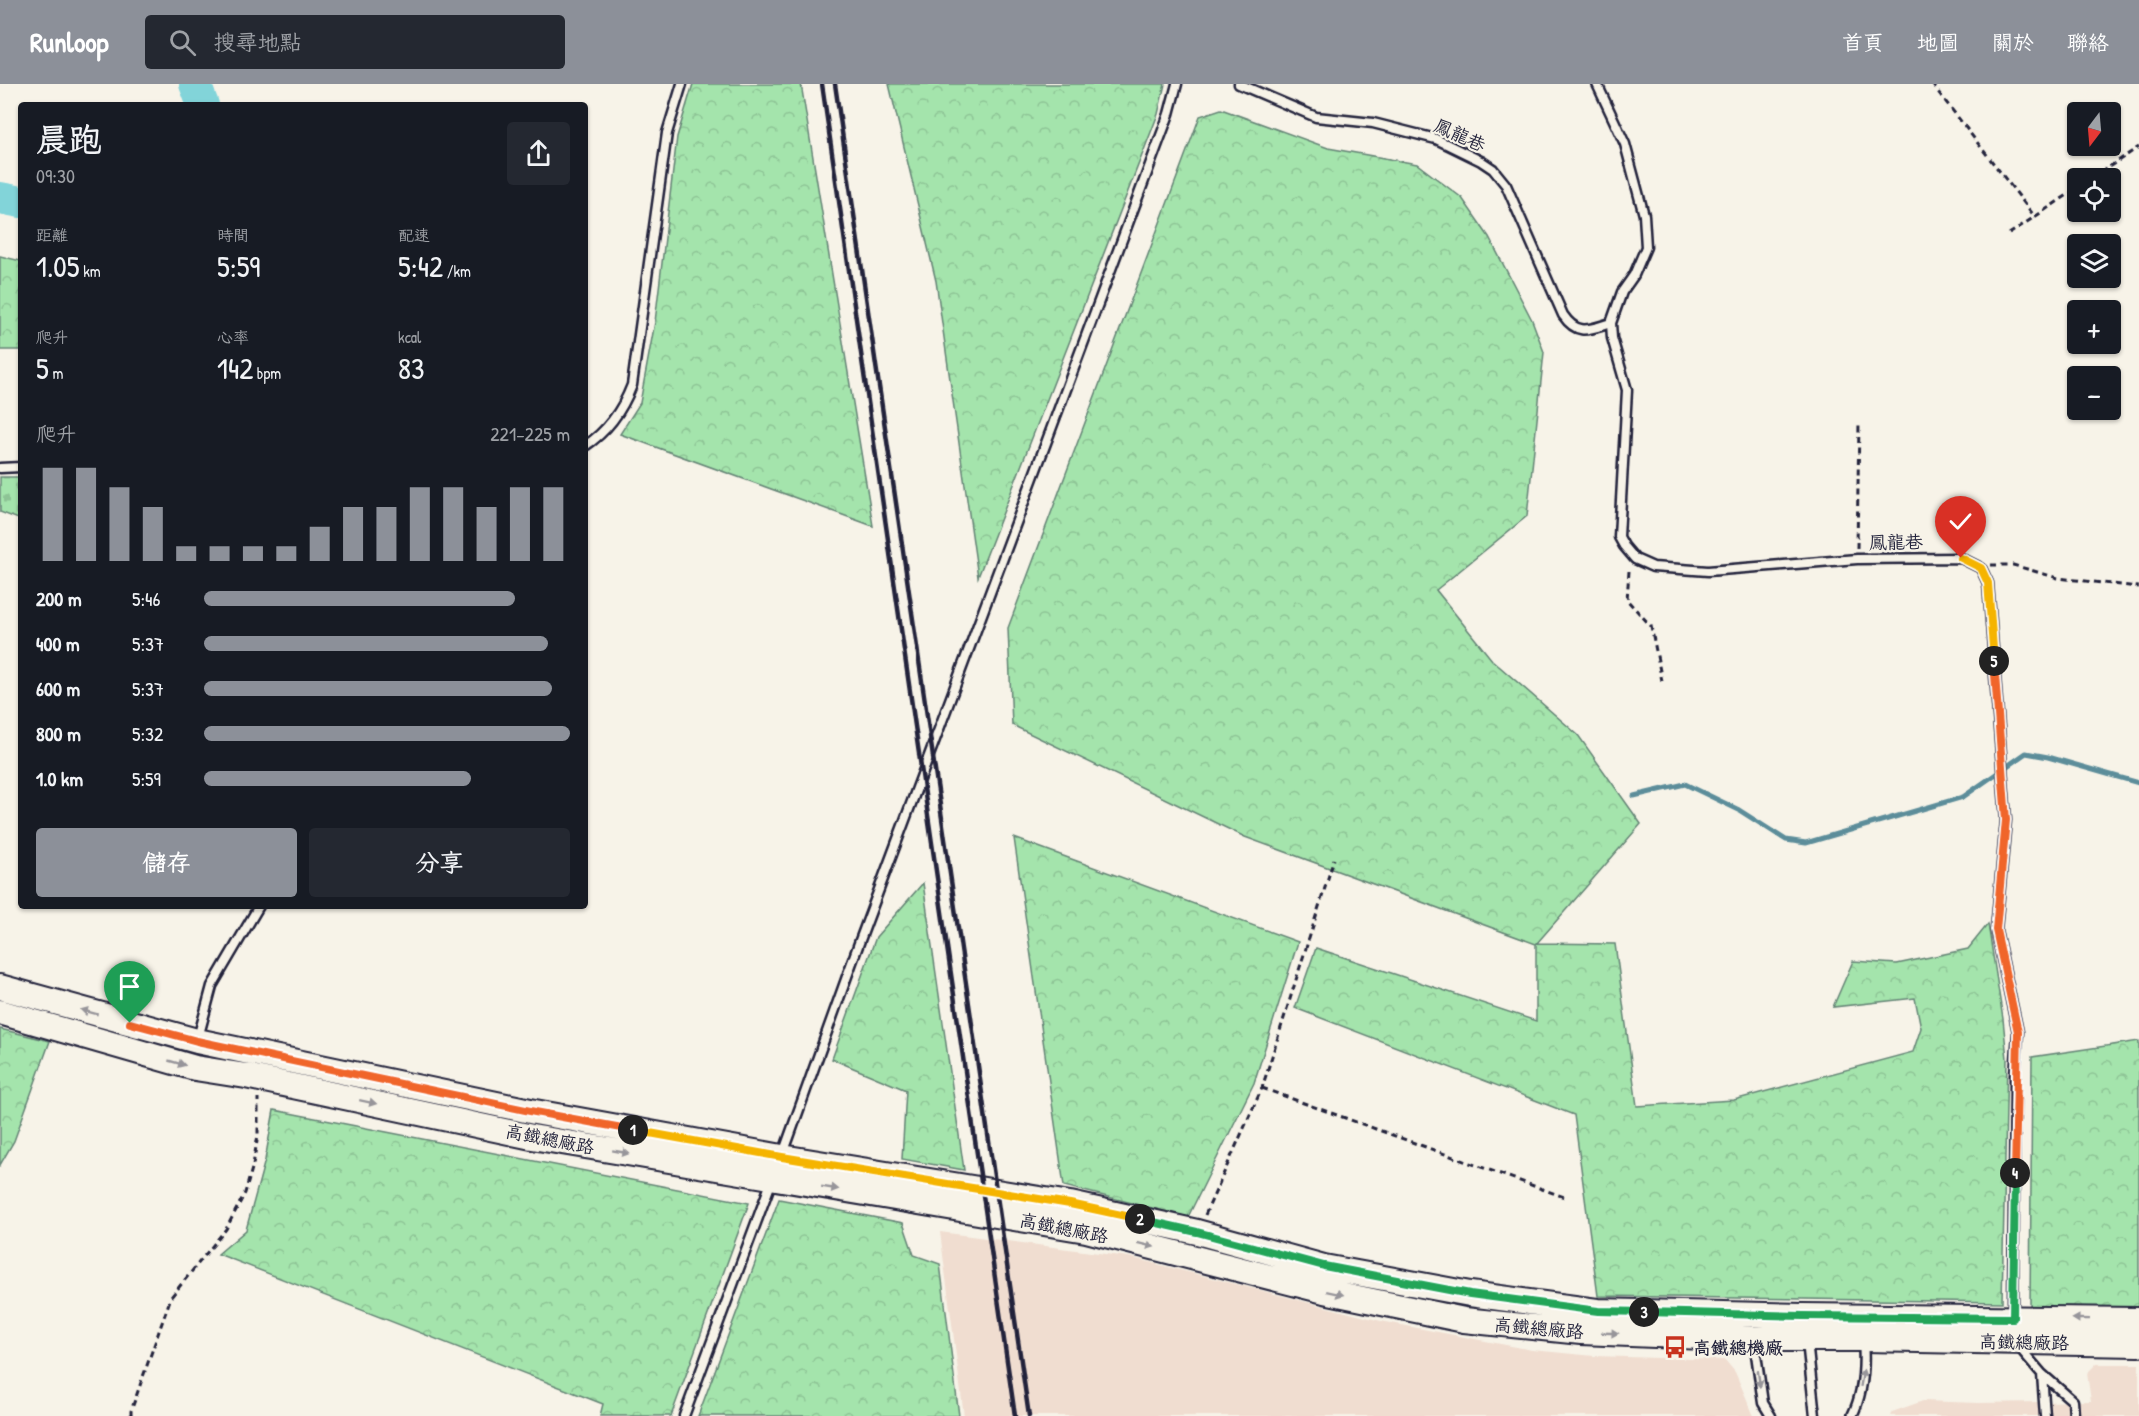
<!DOCTYPE html>
<html lang="zh-TW">
<meta charset="utf-8">
<style>
:root{--surface:#171b24;--page:#242831;--text:#f1f3f6;--muted:#9ea1a6;--accent:#8c9099}
body{margin:0;font-family:"Patrick Hand","LXGW WenKai TC",sans-serif;background:var(--page);color:var(--text);height:100vh;display:flex;flex-direction:column;font-size:22px;white-space:nowrap}
*{box-sizing:border-box;margin:0}
p{font-size:20px;color:var(--muted)}
.icon{flex:none;width:33px;height:33px;fill:none;stroke:currentColor;stroke-width:2;stroke-linecap:round;stroke-linejoin:round}
.map{position:relative;flex:1;overflow:hidden}
.drawer{position:absolute;left:18px;top:18px;width:570px;height:807px;display:flex;flex-direction:column;background:var(--surface);border-radius:6px;box-shadow:0 2px 4px #0004}
.drawer>*{flex:none}
.needle{width:39px;rotate:196deg}
.controls{position:absolute;left:2067px;top:18px;display:grid;gap:12px}
.controls a{display:grid;place-items:center;width:54px;height:54px;border-radius:6px;background:var(--surface);box-shadow:0 2px 4px #0004;font-size:30px}
.pin{position:absolute;display:grid;place-items:center;width:51px;height:51px;color:#fff;margin:-62px -26px;border-radius:50% 50% 50% 0;rotate:-45deg;box-shadow:0 0 6px #0007}
.pin .icon{rotate:45deg}
.km{position:absolute;width:30px;height:30px;margin:-15px;border-radius:50%;background:#222;color:#fff;font-size:16px;line-height:30px;text-align:center}
.round{display:grid;place-items:center;flex:none;width:63px;height:63px;border-radius:6px;background:var(--page)}
.summary{display:flex;align-items:center;justify-content:space-between;height:102px;padding:0 18px}
h1{font-size:33px;font-weight:600;line-height:45px}
.figures{display:grid;grid-template-columns:repeat(3,1fr);gap:9px;height:102px;padding:6px 18px}
.figures div{display:grid;align-content:center}
.figures b{font-size:30px;font-weight:600}
.figures small{font-size:16px;font-weight:400}
.figures p{font-size:16px}
.chart{height:168px;padding:12px 18px}
.chart p{display:flex;justify-content:space-between}
.chart svg{width:100%;height:108px;margin-top:6px;stroke:var(--accent);stroke-width:6}
.primary-button{display:flex;gap:12px;margin-top:auto;padding:12px 18px}
.primary-button a{flex:1;height:69px;border-radius:6px;background:var(--accent);color:#fff;font-size:24px;font-weight:600;line-height:69px;text-align:center}
.primary-button a+a{background:var(--page);color:var(--text)}
ul{padding:0 18px;list-style:none;font-size:20px}
li{display:grid;grid-template-columns:96px 72px 1fr;align-items:center;height:45px}
li i{height:15px;border-radius:8px;background:var(--accent)}
header{display:flex;align-items:center;gap:36px;box-sizing:border-box;height:84px;padding:0 30px;background:var(--accent);color:#fff}
header strong{font-size:28px}
nav{display:flex;gap:33px;margin-inline-start:auto;font-size:21px}
.search{width:420px;height:54px;background:var(--page);display:flex;align-items:center;gap:15px;box-sizing:border-box;padding:0 21px;border-radius:6px;color:var(--muted);font-size:22px}
.map>svg:first-child{display:block}
</style>
<header>
<strong>Runloop</strong>
<div class="search"><svg class="icon" aria-label="search" viewBox="0 0 24 24"><circle cx="10" cy="10" r="6"/><path d="M15 15l6 6"/></svg>搜尋地點</div>
<nav><a>首頁</a><a>地圖</a><a>關於</a><a>聯絡</a></nav>
</header>
<div class="map">
<svg width="2139" height="1332" viewBox="0 0 2139 1332">
<defs>
<pattern id="forest-crowns" width="20" height="18" patternUnits="userSpaceOnUse" patternTransform="scale(1.5)"><rect width="20" height="18" fill="#a4e4ac"/><path d="M2 6a3 3 0 1 1 6 0M12 15a3 3 0 1 1 6 0" fill="none" stroke="#8dc395"/></pattern>
<pattern id="cemetery-stones" width="16" height="16" patternUnits="userSpaceOnUse" patternTransform="scale(1.5)"><rect width="16" height="16" fill="#a4e4ac"/><path d="M2 7V4a2 2 0 0 1 4 0v3zM10 15v-3a2 2 0 0 1 4 0v3z" fill="#8dc395"/></pattern>
</defs>
<rect width="100%" height="100%" fill="#f7f3e8"/>
<filter id="ink" filterUnits="userSpaceOnUse"><feTurbulence type="fractalNoise" baseFrequency=".0167" numOctaves="2"/><feDisplacementMap in="SourceGraphic" scale="12" xChannelSelector="R" yChannelSelector="G"/><feConvolveMatrix kernelMatrix="1 2 1 2 8 2 1 2 1" color-interpolation-filters="sRGB"/></filter>
<g filter="url(#ink)">
<path fill="#f0ddd0" d="M 940,1148 L 1129,1173 L 1381,1237 L 1532,1266 L 1594,1272 L 1725,1276 L 1735,1288 L 1754,1332 L 964,1332 Z
M 2096,1280 L 2139,1280 L 2139,1332 L 1890,1332 L 1892,1328 L 1923,1317 L 1978,1319 L 2091,1317 L 2087,1289 Z"/>
<path fill="url(#forest-crowns)" stroke="#638374" stroke-width="1.5" d="M 693,0 L 801,0 L 873,442 L 620,350 L 640,319 L 655,238 L 677,53 Z
M 889,0 L 1165,0 L 1158,30 L 978,493 L 936,197 Z
M 1221,25 L 1328,64 L 1417,80 L 1462,114 L 1489,153 L 1532,236 L 1544,268 L 1527,432 L 1436,506 L 1492,576 L 1578,651 L 1641,740 L 1537,859 L 1615,860 L 1637,1022 L 1734,1016 L 1913,968 L 1921,944 L 1915,914 L 1833,923 L 1853,877 L 1897,880 L 1968,865 L 1988,840 L 2003,935 L 2007,975 L 2002,1218 L 1598,1212 L 1574,1031 L 1295,924 L 1316,864 L 1536,937 L 1536,860 L 1245,753 L 1012,641 L 1008,544 L 1200,32 Z
M 0,172 L 21,177 L 21,266 L 0,266 Z
M 1014,754 L 1298,858 L 1254,999 L 1188,1133 L 1064,1102 Z
M 923,799 L 964,1086 L 902,1075 L 906,1006 L 832,975 L 876,853 Z
M 0,945 L 50,957 L 14,1057 L 0,1081 Z
M 2139,957 L 2139,1224 L 2030,1223 L 2032,973 Z
M 274,1026 L 749,1119 L 671,1332 L 600,1332 L 603,1320 L 218,1170 L 246,1146 L 265,1076 Z
M 779,1115 L 903,1139 L 914,1171 L 940,1180 L 959,1332 L 698,1332 Z"/>
<path fill="url(#cemetery-stones)" stroke="#638374" stroke-width="1.5" d="M 0,393 L 21,393 L 21,436 L 0,428 Z"/>
<g fill="none" stroke-linecap="round" stroke-linejoin="round">
<path stroke="#5c8d9a" stroke-width="5" d="M 1634,712 L 1685,700 L 1739,726 L 1786,756 L 1806,759 L 1963,713 L 2026,669 L 2048,673 L 2139,699"/>
<path stroke="#82d4d9" stroke-width="32" d="M 195,0 L 203,21
M 0,114 L 21,118"/>
<g stroke="#22223b" stroke-width="13">
<path id="lane" d="M 1239,0 L 1316,33 L 1373,39 L 1436,55 L 1481,77 L 1493,85 L 1506,101 L 1563,231 C 1578,253 1590,245 1611,239
M 1597,0 L 1625,60 L 1644,131 L 1646,163 L 1634,191 L 1622,208 L 1611,239 L 1612,254 L 1627,306 L 1619,453 L 1624,462 L 1635,475 L 1653,483 L 1708,487 L 1857,475 L 1961,474 L 1981,484 L 1988,499 L 2006,736 L 1996,846 L 2018,948 L 2015,991 L 2013,1234
M 585,362 C 608,347 622,327 632,301 L 667,49 L 682,0
M 0,384 L 21,383
M 198,954 L 212,902 L 259,822
M 783,1070 L 859,859 L 1169,30 L 1177,0
M 1754,1256 L 1763,1319 L 1771,1332
M 1807,1257 L 1815,1332
M 2019,1263 L 2042,1290 L 2045,1332
M 2042,1290 L 2073,1317 L 2074,1332
M 684,1332 L 772,1096
M 1852,1332 C 1863,1310 1865,1281 1863,1256"/>
</g>
<g stroke="#22223b" stroke-width="28">
<path id="secondary" d="M 0,903 L 197,957 L 535,1028 L 782,1073 L 1070,1120 L 1197,1148 L 1324,1183 L 1470,1210 L 1597,1227 L 1803,1232 L 2139,1236
M 0,928 L 195,984 L 246,992 L 532,1053 L 1086,1146 L 1324,1207 L 1464,1236 L 1581,1248 L 1754,1255 L 1863,1255 L 2139,1260"/>
</g>
<path stroke="#22223b" stroke-width="3" stroke-dasharray="6 4.5" stroke-linecap="butt" d="M 1932,0 L 2035,133
M 2092,94 L 2139,63
M 2009,150 L 2078,104
M 1857,464 L 1859,339
M 1991,481 L 2013,481 L 2058,494 L 2139,503
M 1629,487 L 1627,516 L 1651,542 L 1662,597
M 1262,1004 L 1567,1114
M 1205,1131 L 1262,1004 L 1334,775
M 131,1332 L 131,1327 L 171,1213 L 226,1145 L 245,1109 L 253,1081 L 258,1051 L 258,1014"/>
<use href="#lane" stroke="#f7f3e8" stroke-width="8"/>
<use href="#secondary" stroke="#f7f3e8" stroke-width="24"/>
<path stroke="#22223b" stroke-width="4.5" d="M 822,0 L 1015,1332
M 835,0 L 1029,1332"/>
</g>
<defs><path id="oneway-solid" d="M-6-.8H1V-3.2L6.5 0L1 3.2V.8H-6Z" transform="scale(1.5)"/></defs>
<g fill="#97959a">
<use href="#oneway-solid" transform="translate(89 928) rotate(-165)"/>
<use href="#oneway-solid" transform="translate(177 979) rotate(16)"/>
<use href="#oneway-solid" transform="translate(368 1018) rotate(12)"/>
<use href="#oneway-solid" transform="translate(621 1068) rotate(10)"/>
<use href="#oneway-solid" transform="translate(830 1104) rotate(9)"/>
<use href="#oneway-solid" transform="translate(1146 1161) rotate(14)"/>
<use href="#oneway-solid" transform="translate(1335 1209) rotate(12)"/>
<use href="#oneway-solid" transform="translate(2081 1235) rotate(-179)"/>
<use href="#oneway-solid" transform="translate(1610 1249) rotate(2)"/>
<use href="#oneway-solid" transform="translate(1862 1294) rotate(-80)"/>
<use href="#oneway-solid" transform="translate(1759 1295) rotate(82)"/>
</g>
</g>
<g fill="none" stroke-linecap="round" stroke-linejoin="round" filter="url(#ink)">
<g stroke="#fff" stroke-width="12">
<path id="split-1" d="M 130,939 L 197,957 L 535,1028 L 633,1046"/>
</g>
<g stroke="#fff" stroke-width="12">
<path id="split-2" d="M 633,1046 L 782,1073 L 1070,1120 L 1140,1135"/>
</g>
<g stroke="#fff" stroke-width="12">
<path id="split-3" d="M 1140,1135 L 1197,1148 L 1324,1182 L 1470,1210 L 1598,1227 L 1644,1228"/>
</g>
<g stroke="#fff" stroke-width="12">
<path id="split-4" d="M 1644,1228 L 1803,1232 L 2013,1234 L 2015,1089"/>
</g>
<g stroke="#fff" stroke-width="12">
<path id="split-5" d="M 1994,577 L 2006,736 L 1996,846 L 2018,948 L 2015,1089"/>
</g>
<g stroke="#fff" stroke-width="12">
<path id="split-6" d="M 1961,474 L 1981,484 L 1988,499 L 1994,577"/>
</g>
<use href="#split-1" stroke="#f0652b" stroke-width="8"/>
<use href="#split-2" stroke="#f5b400" stroke-width="8"/>
<use href="#split-3" stroke="#22a559" stroke-width="8"/>
<use href="#split-4" stroke="#22a559" stroke-width="8"/>
<use href="#split-5" stroke="#f0652b" stroke-width="8"/>
<use href="#split-6" stroke="#f5b400" stroke-width="8"/>
</g>
<defs>
<g id="bus-bare" transform="scale(1.8)"><path d="M-5-6H5V4H4V6H2V4H-2V6H-4V4H-5ZM-3.5-4V0h7V-4ZM-3.5 1.2v1.5H-2V1.2ZM2 1.2v1.5H3.5V1.2Z" fill="#c8321e" stroke="#f7f3e8" stroke-width="2.5" paint-order="stroke"/></g>
</defs>
<g fill-rule="evenodd">
<use href="#bus-bare" x="1675" y="1263"/>
</g>
<g text-anchor="middle" dominant-baseline="central" stroke-width="4.5" stroke-linejoin="round" paint-order="stroke">
<g font-size="18" fill="#22223b" stroke="#f7f3e8">
<text transform="translate(1460 51) rotate(24)">鳳龍巷</text>
<text transform="translate(1896 458) rotate(-1)">鳳龍巷</text>
<text transform="translate(550 1055) rotate(11)">高鐵總廠路</text>
<text transform="translate(1064 1144) rotate(11)">高鐵總廠路</text>
<text transform="translate(1539 1244) rotate(5)">高鐵總廠路</text>
<text transform="translate(2024 1258) rotate(1)">高鐵總廠路</text>
</g>
<g font-size="18" font-weight="bold" fill="#22223b" stroke="#f7f3e8" text-anchor="start">
<text x="1693" y="1263">高鐵總機廠</text>
</g>
</g>
</svg>
<div class="controls">
<a><svg class="needle" viewBox="-14 -14 28 28"><path d="M0-13l5 13h-10z" fill="#e53935"/><path d="M0 13l5-13h-10z" fill="#9ea1a6"/></svg></a>
<a><svg class="icon" aria-label="locate" viewBox="0 0 24 24"><circle cx="12" cy="12" r="6"/><path d="M12 2v4M12 18v4M2 12h4M18 12h4"/></svg></a>
<a><svg class="icon" aria-label="layers" viewBox="0 0 24 24"><path d="M12 4l9 5-9 5-9-5zM3 14l9 5 9-5"/></svg></a>
<a>+</a>
<a>−</a>
</div>
<div class="pin" style="left:130px;top:939px;background:#1e9e55"><svg class="icon" aria-label="arrive" viewBox="0 0 24 24"><path d="M6 21V4h12l-3 4 3 4H6"/></svg></div>
<div class="pin" style="left:1961px;top:474px;background:#d93025"><svg class="icon" aria-label="check" viewBox="0 0 24 24"><path d="M5 12l5 5 9-10"/></svg></div>
<b class="km" style="left:633px;top:1046px">1</b>
<b class="km" style="left:1140px;top:1135px">2</b>
<b class="km" style="left:1644px;top:1228px">3</b>
<b class="km" style="left:2015px;top:1089px">4</b>
<b class="km" style="left:1994px;top:577px">5</b>
<section class="drawer">
<div class="summary"><div><h1>晨跑</h1><p>09:30</p></div><a class="round"><svg class="icon" aria-label="share" viewBox="0 0 24 24"><path d="M12 15V3M7 8l5-5 5 5M5 13v7h14v-7"/></svg></a></div>
<div class="figures">
<div><p>距離</p><b>1.05<small> km</small></b></div>
<div><p>時間</p><b>5:59</b></div>
<div><p>配速</p><b>5:42<small> /km</small></b></div>
</div>
<div class="figures">
<div><p>爬升</p><b>5<small> m</small></b></div>
<div><p>心率</p><b>142<small> bpm</small></b></div>
<div><p>kcal</p><b>83</b></div>
</div>
<div class="chart"><p><span>爬升</span>221–225 m</p>
<svg viewBox="0 0 160 44" preserveAspectRatio="none"><path d="M5 44V6M15 44V6M25 44V14M35 44V22M45 44V38M55 44V38M65 44V38M75 44V38M85 44V30M95 44V22M105 44V22M115 44V14M125 44V14M135 44V22M145 44V14M155 44V14"/></svg>
</div>
<ul>
<li><b>200 m</b>5:46<i style="width:85%"></i></li>
<li><b>400 m</b>5:37<i style="width:94%"></i></li>
<li><b>600 m</b>5:37<i style="width:95%"></i></li>
<li><b>800 m</b>5:32<i style="width:100%"></i></li>
<li><b>1.0 km</b>5:59<i style="width:73%"></i></li>
</ul>
<div class="primary-button"><a>儲存</a><a>分享</a></div>
</section>
</div>
